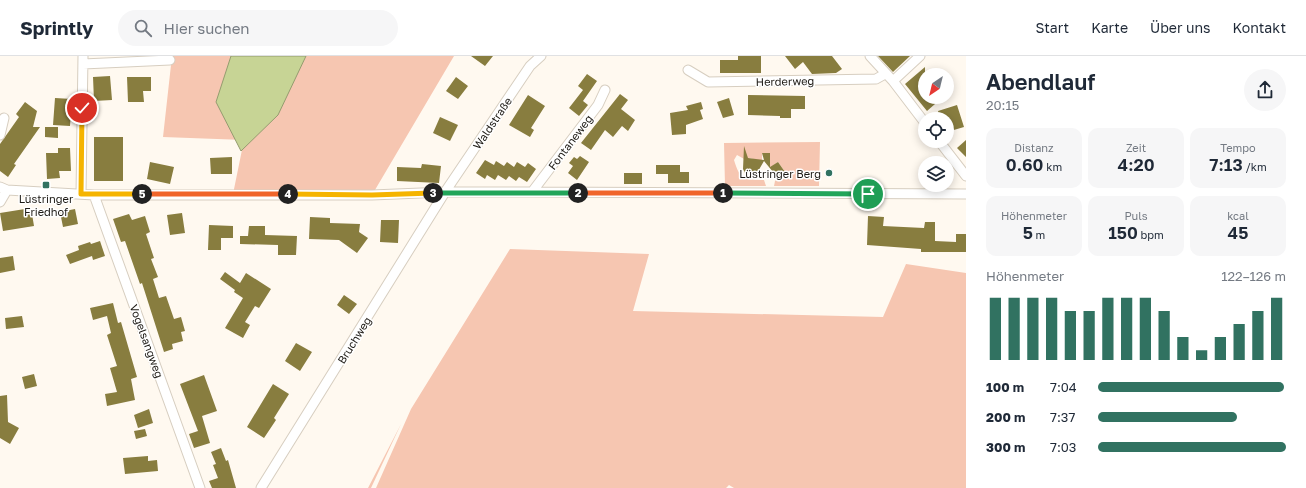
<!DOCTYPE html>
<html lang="de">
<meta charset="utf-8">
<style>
:root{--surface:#fff;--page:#f6f6f7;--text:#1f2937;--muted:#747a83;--line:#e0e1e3;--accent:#317261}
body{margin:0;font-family:"Golos Text",sans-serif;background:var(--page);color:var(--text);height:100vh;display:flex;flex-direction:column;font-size:15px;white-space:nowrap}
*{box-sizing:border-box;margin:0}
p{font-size:13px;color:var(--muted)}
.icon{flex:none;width:22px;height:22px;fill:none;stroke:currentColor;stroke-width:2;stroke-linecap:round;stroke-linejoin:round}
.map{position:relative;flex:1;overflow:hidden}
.sheet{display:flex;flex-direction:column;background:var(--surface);width:340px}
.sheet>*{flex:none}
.needle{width:26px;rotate:215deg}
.fabs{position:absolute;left:918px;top:12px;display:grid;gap:8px}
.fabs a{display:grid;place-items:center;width:36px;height:36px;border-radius:50%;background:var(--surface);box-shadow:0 2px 10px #0003;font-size:20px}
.pin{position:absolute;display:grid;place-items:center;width:34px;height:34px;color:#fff;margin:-17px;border:2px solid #fff;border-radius:50%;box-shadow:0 1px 4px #0007}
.km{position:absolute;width:20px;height:20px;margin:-10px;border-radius:50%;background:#222;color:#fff;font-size:11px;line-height:20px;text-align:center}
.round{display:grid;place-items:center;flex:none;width:42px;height:42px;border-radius:21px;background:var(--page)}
.overview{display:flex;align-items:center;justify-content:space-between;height:68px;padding:0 20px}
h1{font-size:22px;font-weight:600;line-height:30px}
.figures{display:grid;grid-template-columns:repeat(3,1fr);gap:6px;height:68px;padding:4px 20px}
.figures div{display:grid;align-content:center;border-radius:10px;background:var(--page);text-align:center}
.figures b{font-size:17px;font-weight:600}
.figures small{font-size:11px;font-weight:400}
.figures p{font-size:11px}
.chart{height:112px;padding:8px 20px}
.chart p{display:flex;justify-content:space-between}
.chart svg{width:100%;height:72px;margin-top:4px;stroke:var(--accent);stroke-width:6}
ul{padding:0 20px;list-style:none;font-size:13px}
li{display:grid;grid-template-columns:64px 48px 1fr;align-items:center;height:30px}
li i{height:10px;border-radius:5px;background:var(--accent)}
header{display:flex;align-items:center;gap:24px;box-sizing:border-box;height:56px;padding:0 20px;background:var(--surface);border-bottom:1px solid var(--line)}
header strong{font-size:19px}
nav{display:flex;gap:22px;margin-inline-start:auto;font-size:14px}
.search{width:280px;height:36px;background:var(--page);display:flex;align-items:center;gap:10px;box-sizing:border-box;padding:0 14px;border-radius:22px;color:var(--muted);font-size:15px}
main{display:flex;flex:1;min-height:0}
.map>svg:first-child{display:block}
</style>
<header>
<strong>Sprintly</strong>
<div class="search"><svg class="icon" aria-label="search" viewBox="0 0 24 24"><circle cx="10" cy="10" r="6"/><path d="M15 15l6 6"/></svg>Hier suchen</div>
<nav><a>Start</a><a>Karte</a><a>Über uns</a><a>Kontakt</a></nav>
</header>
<main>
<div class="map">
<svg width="966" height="432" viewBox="0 0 966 432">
<rect width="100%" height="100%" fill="#fff9f0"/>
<path fill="#f6c6b1" d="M 172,0 L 454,0 L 372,139 L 233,138 L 244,84 L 163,81 Z
M 820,86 L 819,130 L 774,130 L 775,125 L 785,116 L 778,106 L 770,112 L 768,107 L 770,104 L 770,97 L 762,97 L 762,105 L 749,102 L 746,104 L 737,99 L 734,104 C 740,124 744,124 764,124 L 766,130 L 725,130 L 724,87 Z
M 510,193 L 649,198 L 633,255 L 883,261 L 906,208 L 966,217 L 966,432 L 734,432 L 729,429 L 726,432 L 376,432 L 411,353 Z
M 401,368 L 371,432 L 368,432 Z"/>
<path fill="#c7d495" stroke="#949c6f" d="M 231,0 L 306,0 L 278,59 L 241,95 L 216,46 Z"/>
<path fill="#887d3f" d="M 471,0 L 493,0 L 485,10 Z
M 738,0 L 761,0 L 761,17 L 720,17 L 720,4 L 738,4 Z
M 785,0 L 832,0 L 842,13 L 836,17 L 812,18 L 803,6 L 795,13 Z
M 878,0 L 910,0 L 893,16 Z
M 925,11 L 925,41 L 943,41 L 927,55 L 905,28 Z
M 587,18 L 597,25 L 583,45 L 588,49 L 579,60 L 569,52 L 583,34 L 578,30 Z
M 110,20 L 112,44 L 94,45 L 93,21 Z
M 127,21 L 151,21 L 151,35 L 143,35 L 144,46 L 128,46 Z
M 456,21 L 468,30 L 458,43 L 446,35 Z
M 620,38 L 628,44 L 621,53 L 635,64 L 628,75 L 622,70 L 613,81 L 605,74 L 591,94 L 581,87 Z
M 528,39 L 545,50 L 531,72 L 534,74 L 530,81 L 509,69 Z
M 748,39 L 805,40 L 805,53 L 791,53 L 791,62 L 780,62 L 780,60 L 748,59 Z
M 55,42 L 72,43 L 70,70 L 53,69 Z
M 729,42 L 734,59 L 723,62 L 717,46 Z
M 25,46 L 37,55 L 33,71 L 40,71 L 14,108 L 16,109 L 8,121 L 0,115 L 0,88 L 19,61 L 16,58 Z
M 701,46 L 703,53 L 700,54 L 703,63 L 686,69 L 686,78 L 672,79 L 670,57 L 688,54 L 686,50 Z
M 957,49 L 964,71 L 947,76 L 947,63 L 940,63 L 938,55 Z
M 440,61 L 458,69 L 450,85 L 433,77 Z
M 45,71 L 58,71 L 58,82 L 45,81 Z
M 94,81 L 123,81 L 123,125 L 94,125 Z
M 966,84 L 966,101 L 957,92 Z
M 744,90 L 748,102 L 764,104 L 762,97 L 770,97 L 770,111 L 778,106 L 785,116 L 778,122 L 764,105 L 757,117 L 749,119 L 745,117 L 743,113 Z
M 58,92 L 70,92 L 71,115 L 59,115 L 60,122 L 47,123 L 46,97 L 58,97 Z
M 580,100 L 589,106 L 577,124 L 568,117 L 573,110 L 569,107 L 574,101 L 577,103 Z
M 232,101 L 232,118 L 211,118 L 210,102 Z
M 485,104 L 494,109 L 496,105 L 504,110 L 507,106 L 514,111 L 517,106 L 525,111 L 528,107 L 536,113 L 527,126 L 519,121 L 516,125 L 509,120 L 506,124 L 498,119 L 495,124 L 487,119 L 485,123 L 476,117 Z
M 150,106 L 174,111 L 170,128 L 147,123 Z
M 422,108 L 441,110 L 439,127 L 397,125 L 397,111 L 421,112 Z
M 656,109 L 680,109 L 680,116 L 689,116 L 689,127 L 668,127 L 668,118 L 656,118 Z
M 624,117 L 642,117 L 642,128 L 624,128 Z
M 31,152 L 34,170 L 3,175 L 0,157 Z
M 75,153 L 78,168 L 63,171 L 60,156 Z
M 182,157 L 185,177 L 170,179 L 167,159 Z
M 129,158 L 132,164 L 145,160 L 150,176 L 146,178 L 154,202 L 151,203 L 158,221 L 153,223 L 159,242 L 166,240 L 174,263 L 181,261 L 185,275 L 181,276 L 183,285 L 172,288 L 173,293 L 164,296 L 142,227 L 140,228 L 125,185 L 121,186 L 113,163 Z
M 868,160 L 884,161 L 883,170 L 924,172 L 925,166 L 935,166 L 935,185 L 956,186 L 956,178 L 966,178 L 966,196 L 921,196 L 921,193 L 867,189 Z
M 310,161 L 330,162 L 330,167 L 360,168 L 359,176 L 368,182 L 357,197 L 339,184 L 309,183 Z
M 381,164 L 399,164 L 398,187 L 380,186 Z
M 209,169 L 233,170 L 233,182 L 221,182 L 221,194 L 208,194 Z
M 249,170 L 265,170 L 265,179 L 297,180 L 296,199 L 278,199 L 278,189 L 240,188 L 240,180 L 248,180 Z
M 100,185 L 105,200 L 93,204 L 92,200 L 70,208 L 66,199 L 79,194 L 78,190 L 90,186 L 91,188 Z
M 13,200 L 15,214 L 0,217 L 0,202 Z
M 225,216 L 240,227 L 246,217 L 271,233 L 259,252 L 255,250 L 245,266 L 250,269 L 243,282 L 225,272 L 243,242 L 234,236 L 235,234 L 220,223 Z
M 344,239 L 357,248 L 349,258 L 337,249 Z
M 113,247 L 118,267 L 121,266 L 137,321 L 131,323 L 135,344 L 107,350 L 105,338 L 117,336 L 110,312 L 117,310 L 107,279 L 111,277 L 107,260 L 93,264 L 90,252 Z
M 22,260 L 24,271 L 6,273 L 5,262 Z
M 296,287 L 312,296 L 300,315 L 285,305 Z
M 34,318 L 37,330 L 25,333 L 22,321 Z
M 204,319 L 217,355 L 202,360 L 210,387 L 194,392 L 189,378 L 198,375 L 180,328 Z
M 273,328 L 289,338 L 274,362 L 276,364 L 264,382 L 247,371 Z
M 7,339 L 8,366 L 19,372 L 10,388 L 0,382 L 0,340 Z
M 149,353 L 153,367 L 138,372 L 134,359 Z
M 145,373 L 147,380 L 136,383 L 134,375 Z
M 221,392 L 226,405 L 228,404 L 236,432 L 212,432 L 209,425 L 218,422 L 213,409 L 216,408 L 211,396 Z
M 148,400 L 148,405 L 157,404 L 158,415 L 125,418 L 123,402 Z"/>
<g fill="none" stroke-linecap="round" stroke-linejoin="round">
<g stroke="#d7cec0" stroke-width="11">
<path id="minor" d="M 870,0 L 893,25 L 925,67
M 83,8 L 170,4
M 688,14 L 708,26 L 876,23 L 885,18
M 893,25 L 920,0
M 0,79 L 4,62
M 939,85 L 966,120
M 0,131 L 7,134 L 94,139 L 372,139 L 445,136 L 532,136 L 966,138
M 532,136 L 598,49 L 605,34
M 81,138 L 83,0
M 94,139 L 200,432
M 0,146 L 7,134
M 261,432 L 445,136 L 530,10 L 541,0"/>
</g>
<use href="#minor" stroke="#fff" stroke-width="9"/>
</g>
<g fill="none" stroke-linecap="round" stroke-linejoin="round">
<g stroke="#fff" stroke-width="8">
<path id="split-1" d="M 723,137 L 868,138"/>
</g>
<g stroke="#fff" stroke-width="8">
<path id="split-2" d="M 578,137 L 723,137"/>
</g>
<g stroke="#fff" stroke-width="8">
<path id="split-3" d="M 433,137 L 578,137"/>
</g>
<g stroke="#fff" stroke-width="8">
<path id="split-4" d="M 288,138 L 372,139 L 433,137"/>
</g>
<g stroke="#fff" stroke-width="8">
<path id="split-5" d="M 142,138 L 288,138"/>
</g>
<g stroke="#fff" stroke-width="8">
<path id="split-6" d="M 82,52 L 81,138 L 142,138"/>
</g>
<use href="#split-1" stroke="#22a559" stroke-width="5"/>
<use href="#split-2" stroke="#f0652b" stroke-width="5"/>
<use href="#split-3" stroke="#22a559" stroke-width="5"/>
<use href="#split-4" stroke="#f5b400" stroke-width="5"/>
<use href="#split-5" stroke="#f0652b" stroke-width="5"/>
<use href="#split-6" stroke="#f5b400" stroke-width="5"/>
</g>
<g fill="#317261" stroke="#fff" stroke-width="1.5">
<circle cx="829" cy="117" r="4"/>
<rect x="42" y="125" width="8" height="8" rx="2"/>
</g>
<g text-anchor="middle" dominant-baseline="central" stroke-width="3" stroke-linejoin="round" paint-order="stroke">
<g font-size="11" fill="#1d1a15" stroke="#fff">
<text transform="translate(785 25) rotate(-1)">Herderweg</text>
<text transform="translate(492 67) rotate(-56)">Waldstraße</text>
<text transform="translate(570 86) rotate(-53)">Fontaneweg</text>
<text transform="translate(354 284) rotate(-58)">Bruchweg</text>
<text transform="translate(147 285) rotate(70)">Vogelsangweg</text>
</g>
<g font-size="11" fill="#1d1a15" stroke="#fff" text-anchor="end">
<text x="821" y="117">Lüstringer Berg</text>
<text x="46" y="142" text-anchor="middle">Lüstringer<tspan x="46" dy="13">Friedhof</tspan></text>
</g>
</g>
</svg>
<div class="fabs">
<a><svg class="needle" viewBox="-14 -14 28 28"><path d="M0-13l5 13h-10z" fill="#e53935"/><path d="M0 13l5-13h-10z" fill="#747a83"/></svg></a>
<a><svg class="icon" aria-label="locate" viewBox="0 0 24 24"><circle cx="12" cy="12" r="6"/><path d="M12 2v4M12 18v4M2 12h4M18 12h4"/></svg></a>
<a><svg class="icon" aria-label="layers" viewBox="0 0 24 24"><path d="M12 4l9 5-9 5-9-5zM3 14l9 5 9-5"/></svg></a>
</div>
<div class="pin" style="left:868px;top:138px;background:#1e9e55"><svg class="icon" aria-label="arrive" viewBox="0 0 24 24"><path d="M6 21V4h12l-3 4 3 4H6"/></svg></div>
<div class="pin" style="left:82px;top:52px;background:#d93025"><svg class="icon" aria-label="check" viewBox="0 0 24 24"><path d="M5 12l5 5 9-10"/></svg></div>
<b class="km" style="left:723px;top:137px">1</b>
<b class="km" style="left:578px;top:137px">2</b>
<b class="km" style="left:433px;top:137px">3</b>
<b class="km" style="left:288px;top:138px">4</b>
<b class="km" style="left:142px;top:138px">5</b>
</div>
<section class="sheet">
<div class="overview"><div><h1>Abendlauf</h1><p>20:15</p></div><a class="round"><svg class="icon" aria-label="share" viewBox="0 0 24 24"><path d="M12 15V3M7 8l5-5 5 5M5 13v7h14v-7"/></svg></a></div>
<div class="figures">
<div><p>Distanz</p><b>0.60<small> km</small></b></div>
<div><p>Zeit</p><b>4:20</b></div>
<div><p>Tempo</p><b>7:13<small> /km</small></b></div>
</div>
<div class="figures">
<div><p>Höhenmeter</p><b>5<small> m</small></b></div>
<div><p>Puls</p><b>150<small> bpm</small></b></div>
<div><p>kcal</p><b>45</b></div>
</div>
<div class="chart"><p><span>Höhenmeter</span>122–126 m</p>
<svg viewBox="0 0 160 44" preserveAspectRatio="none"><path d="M5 44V6M15 44V6M25 44V6M35 44V6M45 44V14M55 44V14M65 44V6M75 44V6M85 44V6M95 44V14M105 44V30M115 44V38M125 44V30M135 44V22M145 44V14M155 44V6"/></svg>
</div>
<ul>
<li><b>100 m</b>7:04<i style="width:99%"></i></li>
<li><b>200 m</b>7:37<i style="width:74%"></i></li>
<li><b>300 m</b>7:03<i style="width:100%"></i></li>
</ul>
</section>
</main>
